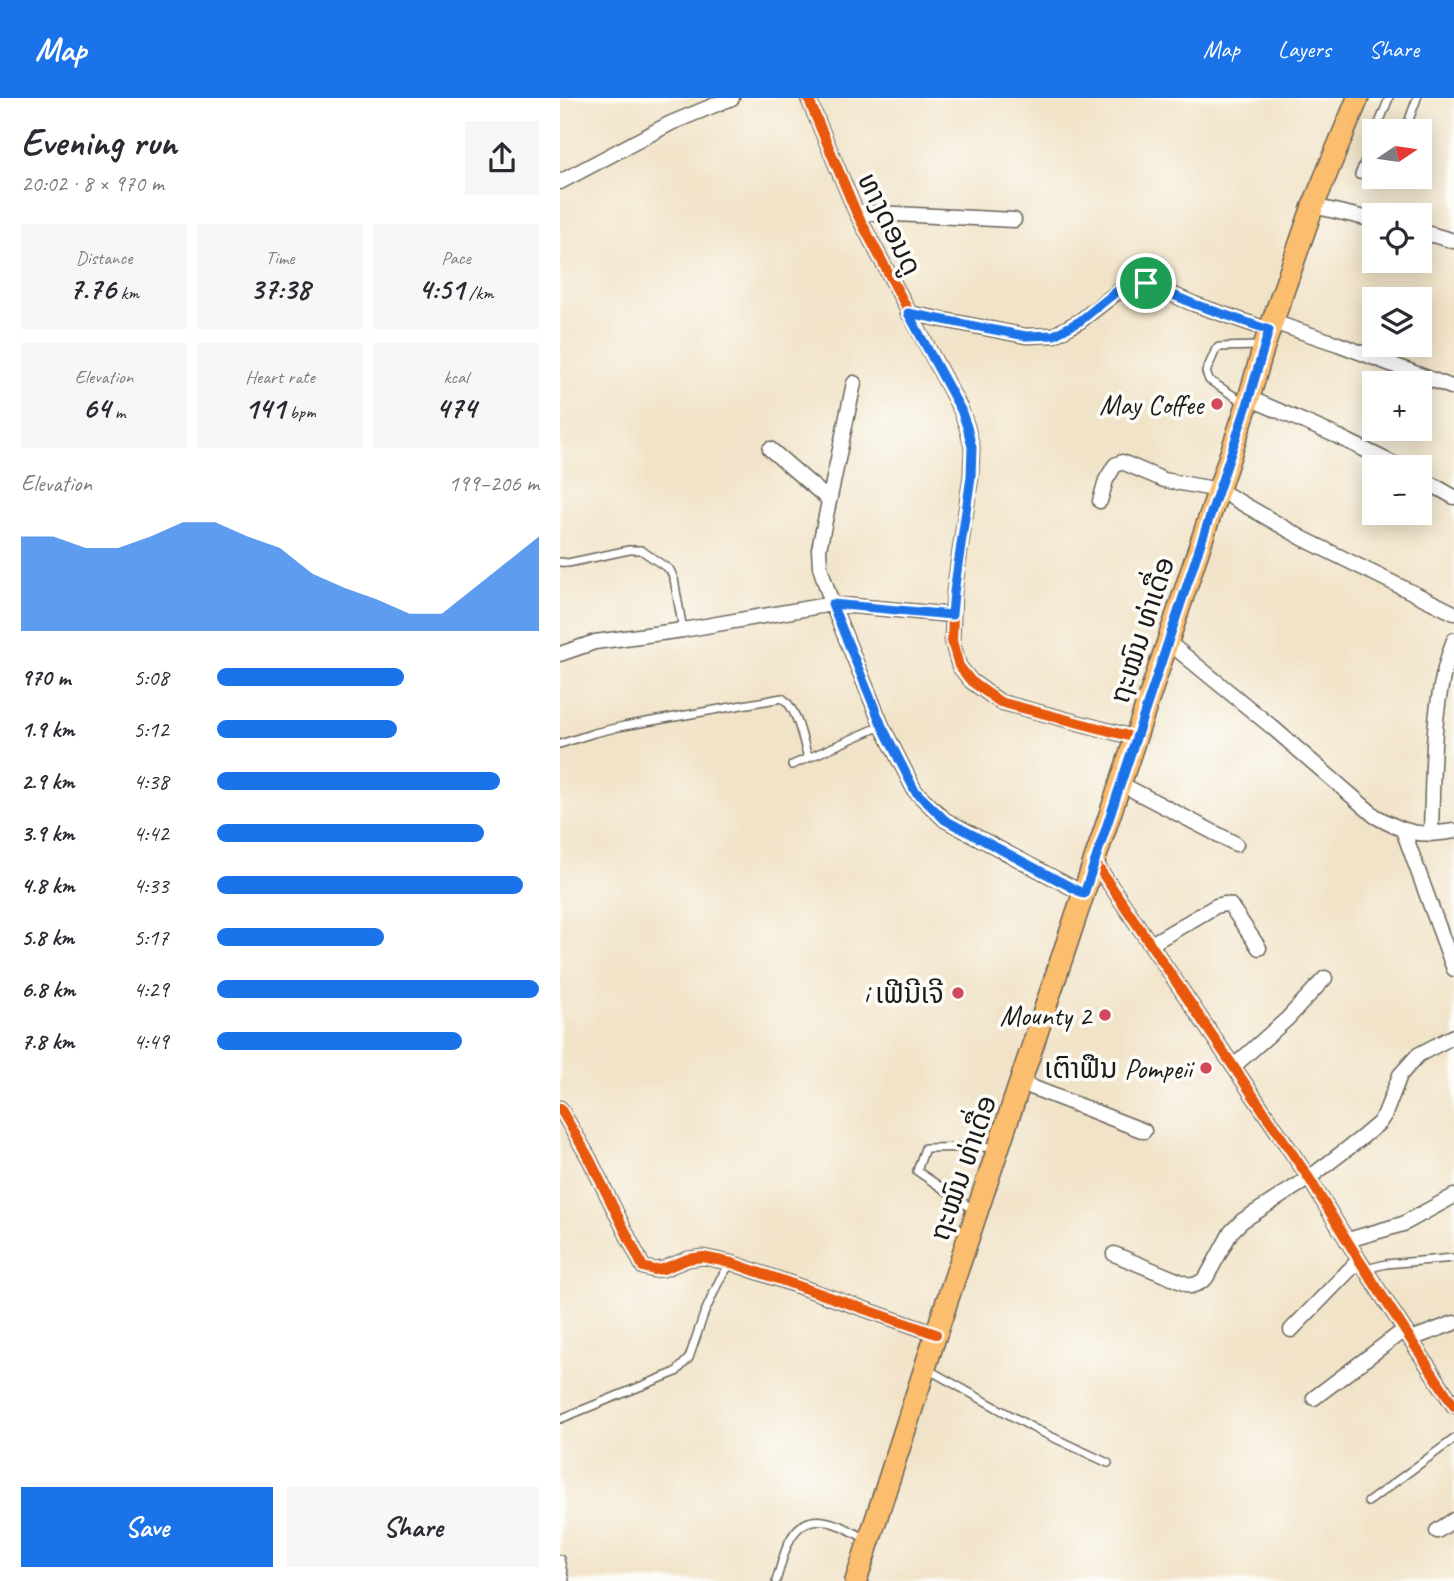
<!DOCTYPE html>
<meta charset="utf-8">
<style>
:root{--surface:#fff;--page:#f7f7f7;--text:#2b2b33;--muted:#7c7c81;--accent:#1a73e8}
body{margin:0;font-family:Caveat,"Noto Sans Lao",sans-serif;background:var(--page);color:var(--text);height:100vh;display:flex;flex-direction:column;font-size:26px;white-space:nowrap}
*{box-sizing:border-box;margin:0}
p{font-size:23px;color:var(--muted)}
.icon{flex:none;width:38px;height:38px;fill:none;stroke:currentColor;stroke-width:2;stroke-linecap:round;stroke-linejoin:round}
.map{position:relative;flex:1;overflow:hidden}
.sheet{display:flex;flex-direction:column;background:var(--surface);width:560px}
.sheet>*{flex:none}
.needle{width:46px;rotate:77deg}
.fabs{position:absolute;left:802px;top:21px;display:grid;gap:14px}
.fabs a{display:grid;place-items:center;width:70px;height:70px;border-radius:0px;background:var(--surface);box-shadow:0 4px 18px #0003;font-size:35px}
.pin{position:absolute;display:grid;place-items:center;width:60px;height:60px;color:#fff;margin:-30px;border:4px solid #fff;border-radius:50%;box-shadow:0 2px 7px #0007}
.round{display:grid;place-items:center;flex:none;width:74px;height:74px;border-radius:0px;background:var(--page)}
.summary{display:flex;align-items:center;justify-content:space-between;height:119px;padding:0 21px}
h1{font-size:38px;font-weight:800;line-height:52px}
.metrics{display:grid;grid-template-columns:repeat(3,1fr);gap:10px;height:119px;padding:7px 21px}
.metrics div{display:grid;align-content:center;border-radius:0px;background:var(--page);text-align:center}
.metrics b{font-size:30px;font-weight:800}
.metrics small{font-size:19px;font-weight:400}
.metrics p{font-size:19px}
.chart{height:196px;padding:14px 21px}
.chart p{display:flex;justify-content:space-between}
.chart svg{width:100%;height:126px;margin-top:7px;fill:var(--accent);opacity:.7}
.primary-button{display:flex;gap:14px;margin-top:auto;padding:14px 21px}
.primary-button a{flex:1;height:80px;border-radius:0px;background:var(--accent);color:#fff;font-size:28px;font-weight:800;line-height:80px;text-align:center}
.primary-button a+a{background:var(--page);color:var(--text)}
ul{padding:0 21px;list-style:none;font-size:23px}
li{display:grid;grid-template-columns:112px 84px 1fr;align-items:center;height:52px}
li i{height:18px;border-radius:9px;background:var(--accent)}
header{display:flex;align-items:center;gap:42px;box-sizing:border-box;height:98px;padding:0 35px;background:var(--accent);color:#fff}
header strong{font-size:33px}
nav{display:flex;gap:38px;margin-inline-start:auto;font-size:24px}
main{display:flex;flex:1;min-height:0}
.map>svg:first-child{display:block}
</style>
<header>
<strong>Map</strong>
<nav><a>Map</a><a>Layers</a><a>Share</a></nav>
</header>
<main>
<section class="sheet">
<div class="summary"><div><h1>Evening run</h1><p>20:02 · 8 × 970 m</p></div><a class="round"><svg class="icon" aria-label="share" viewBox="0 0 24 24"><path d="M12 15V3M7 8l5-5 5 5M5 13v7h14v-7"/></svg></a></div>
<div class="metrics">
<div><p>Distance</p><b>7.76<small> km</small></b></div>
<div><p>Time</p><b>37:38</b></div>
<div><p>Pace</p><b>4:51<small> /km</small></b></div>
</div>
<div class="metrics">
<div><p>Elevation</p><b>64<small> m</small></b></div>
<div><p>Heart rate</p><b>141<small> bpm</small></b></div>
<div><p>kcal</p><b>474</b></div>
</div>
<div class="chart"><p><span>Elevation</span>199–206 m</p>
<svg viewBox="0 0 160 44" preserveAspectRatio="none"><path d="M0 44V11L10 11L20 15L30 15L40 11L50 6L60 6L70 11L80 15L90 24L100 29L110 33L120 38L130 38L140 29L150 20L160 11V44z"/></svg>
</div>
<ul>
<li><b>970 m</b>5:08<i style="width:58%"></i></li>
<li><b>1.9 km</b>5:12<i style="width:56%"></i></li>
<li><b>2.9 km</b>4:38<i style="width:88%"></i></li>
<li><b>3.9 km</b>4:42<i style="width:83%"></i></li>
<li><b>4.8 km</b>4:33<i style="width:95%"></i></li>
<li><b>5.8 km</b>5:17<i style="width:52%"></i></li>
<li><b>6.8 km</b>4:29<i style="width:100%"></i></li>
<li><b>7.8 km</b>4:49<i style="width:76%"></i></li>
</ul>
<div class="primary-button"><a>Save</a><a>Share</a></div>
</section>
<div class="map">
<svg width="894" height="1483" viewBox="0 0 894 1483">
<rect width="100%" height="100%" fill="#fdfcf7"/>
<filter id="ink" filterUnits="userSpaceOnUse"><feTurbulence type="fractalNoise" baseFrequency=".0143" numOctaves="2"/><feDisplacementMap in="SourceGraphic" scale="14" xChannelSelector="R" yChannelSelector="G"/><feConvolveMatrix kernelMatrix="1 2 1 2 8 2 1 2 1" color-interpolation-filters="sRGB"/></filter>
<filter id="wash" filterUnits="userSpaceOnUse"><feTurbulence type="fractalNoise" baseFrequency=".00686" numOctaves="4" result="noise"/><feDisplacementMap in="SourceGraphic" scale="28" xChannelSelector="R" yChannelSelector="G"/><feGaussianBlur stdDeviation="1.57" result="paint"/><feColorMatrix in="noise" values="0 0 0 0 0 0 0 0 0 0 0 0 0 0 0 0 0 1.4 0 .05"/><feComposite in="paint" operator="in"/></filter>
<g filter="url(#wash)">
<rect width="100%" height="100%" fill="#f1e3c8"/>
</g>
<g filter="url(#ink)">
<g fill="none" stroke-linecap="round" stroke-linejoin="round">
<g stroke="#676258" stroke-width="10">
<path id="lane" d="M 816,33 L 829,0
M 845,33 L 857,0
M 799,77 L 814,40
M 685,305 L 649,282 L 646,274 L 656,251 L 659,249 L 699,248
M 0,464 L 8,465 L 69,452 L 81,452 L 110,472 L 114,481 L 123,532
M 0,646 L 34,635 L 64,628 L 222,600 C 237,609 243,643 248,660
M 232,667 L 321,628
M 414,1112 L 357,1073 L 365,1050 L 434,1049
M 806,1171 L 826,1166 L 894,1160
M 369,1272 L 475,1331 L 548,1365
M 0,1321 L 116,1274 L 129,1260 L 144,1216 L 160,1181 L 171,1165
M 808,1404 L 894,1341
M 0,1461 L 5,1483
M 216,1483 C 220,1471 223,1457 228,1446 C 246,1405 280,1427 308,1442"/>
</g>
<g stroke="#676258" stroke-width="17">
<path id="street" d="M 248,0 L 296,114 L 401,312 L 407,329 L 412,349 L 411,378 L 394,494 L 392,543 L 399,568 L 411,583 L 440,604 L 576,640
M 0,84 L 111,25 L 172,0
M 753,108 L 814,122
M 296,114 L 454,122
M 859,133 L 894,143
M 348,215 L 466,238 L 494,237 L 520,223 L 568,186 L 574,184 L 586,185 L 634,206 L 709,232
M 713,224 L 778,246 L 894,290
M 294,285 L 259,451 L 260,469 L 272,506 L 322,628 L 355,693 L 385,722 L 524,796
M 689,300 L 777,338 L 840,369
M 210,351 L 269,402
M 859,379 L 894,399
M 540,403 L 546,382 L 555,367 L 562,364 L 604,382 L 659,392 L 744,441 L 894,515
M 608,544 L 712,629 L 815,718 C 845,735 859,739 894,733
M 0,556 L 35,544 L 123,532 L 272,506 L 392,517
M 561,686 L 676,746
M 843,732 L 894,871
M 871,736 C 873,673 871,601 894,542
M 534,763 L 749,1080 L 799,1162 L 894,1308
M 591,846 L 656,808 L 664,806 L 670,807 L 699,850
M 674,968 L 727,921 L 765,880
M 461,985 L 584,1033
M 0,1010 L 29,1060 L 83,1169 L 94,1172 L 103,1171 L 128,1161 L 143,1159 L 172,1165 L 376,1236
M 788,1142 L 843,1126 L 894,1098
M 554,1156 L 631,1188 L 639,1185 L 646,1180 L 671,1134 L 682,1123 L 749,1080 L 800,1041 L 819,1025 L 825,1016 L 840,977 L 858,957 L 894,938
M 731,1232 L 799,1162
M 851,1241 L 894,1225
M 754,1300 L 844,1232
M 877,1433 L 894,1422"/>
</g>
<g stroke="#676258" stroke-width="24">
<path id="primary" d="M 296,1483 L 376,1236 L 687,307 L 704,248 L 753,108 L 798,0"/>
</g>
<use href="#lane" stroke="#fff" stroke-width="7"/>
<use href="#street" stroke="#fff" stroke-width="14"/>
<use href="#primary" stroke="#fbbd6e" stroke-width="21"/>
<g stroke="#fdfcf7" stroke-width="15">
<path id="cycleway" d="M 248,0 L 296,114 L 401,312 L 407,329 L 412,349 L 411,378 L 394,494 L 392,543 L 399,568 L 411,583 L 440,604 L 576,640
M 534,763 L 749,1080 L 799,1162 L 894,1308
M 0,1010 L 29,1060 L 83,1169 L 94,1172 L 103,1171 L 128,1161 L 143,1159 L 172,1165 L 376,1236"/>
</g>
<use href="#cycleway" stroke="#e8590c" stroke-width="10"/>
</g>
</g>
<g fill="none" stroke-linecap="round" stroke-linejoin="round" filter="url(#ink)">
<g stroke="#fff" stroke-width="14">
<path id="route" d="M 574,184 L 586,185 L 634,206 L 709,232 L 687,307 L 524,796 L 385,722 L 355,693 L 322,628 L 272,506 L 392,517 L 394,494 L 411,379 L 412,349 L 407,329 L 401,312 L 348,215 L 466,238 L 494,237 L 520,223 L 561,190 Z"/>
</g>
<use href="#route" stroke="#1a73e8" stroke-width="9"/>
</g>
<g fill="#d1495b" stroke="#fdfcf7" stroke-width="2.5">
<circle cx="657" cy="306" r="7"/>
<circle cx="398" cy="895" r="7"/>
<circle cx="545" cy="917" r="7"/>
<circle cx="646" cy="970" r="7"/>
</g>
<g text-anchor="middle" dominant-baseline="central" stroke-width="7" stroke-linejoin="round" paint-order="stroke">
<g font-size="28" fill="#1c1c1c" stroke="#fdfcf7">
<text transform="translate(330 126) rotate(64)">ທາງດອນດູ</text>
<text transform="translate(582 532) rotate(-72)">ຖະໝົນ ທ່າເດື່ອ</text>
<text transform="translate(403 1070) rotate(-71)">ຖະໝົນ ທ່າເດື່ອ</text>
</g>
<g font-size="28" fill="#1c1c1c" stroke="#fdfcf7" text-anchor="end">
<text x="643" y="306">May Coffee</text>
<text x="384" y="895">i ເຟີນີເຈີ</text>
<text x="531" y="917">Mounty 2</text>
<text x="632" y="970">ເຕົາຟືນ Pompeii</text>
</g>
</g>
</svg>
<div class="fabs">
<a><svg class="needle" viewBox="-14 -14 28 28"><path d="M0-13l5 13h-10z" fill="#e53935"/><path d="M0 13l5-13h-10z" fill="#7c7c81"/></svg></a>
<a><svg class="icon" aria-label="locate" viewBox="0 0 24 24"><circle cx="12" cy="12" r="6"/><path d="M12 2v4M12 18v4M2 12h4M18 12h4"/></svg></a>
<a><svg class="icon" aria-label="layers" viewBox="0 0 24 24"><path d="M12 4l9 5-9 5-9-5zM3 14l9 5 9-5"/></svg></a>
<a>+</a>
<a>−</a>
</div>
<div class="pin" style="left:586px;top:185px;background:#1e9e55"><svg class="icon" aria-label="arrive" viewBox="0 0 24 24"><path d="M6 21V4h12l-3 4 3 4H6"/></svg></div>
</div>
</main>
